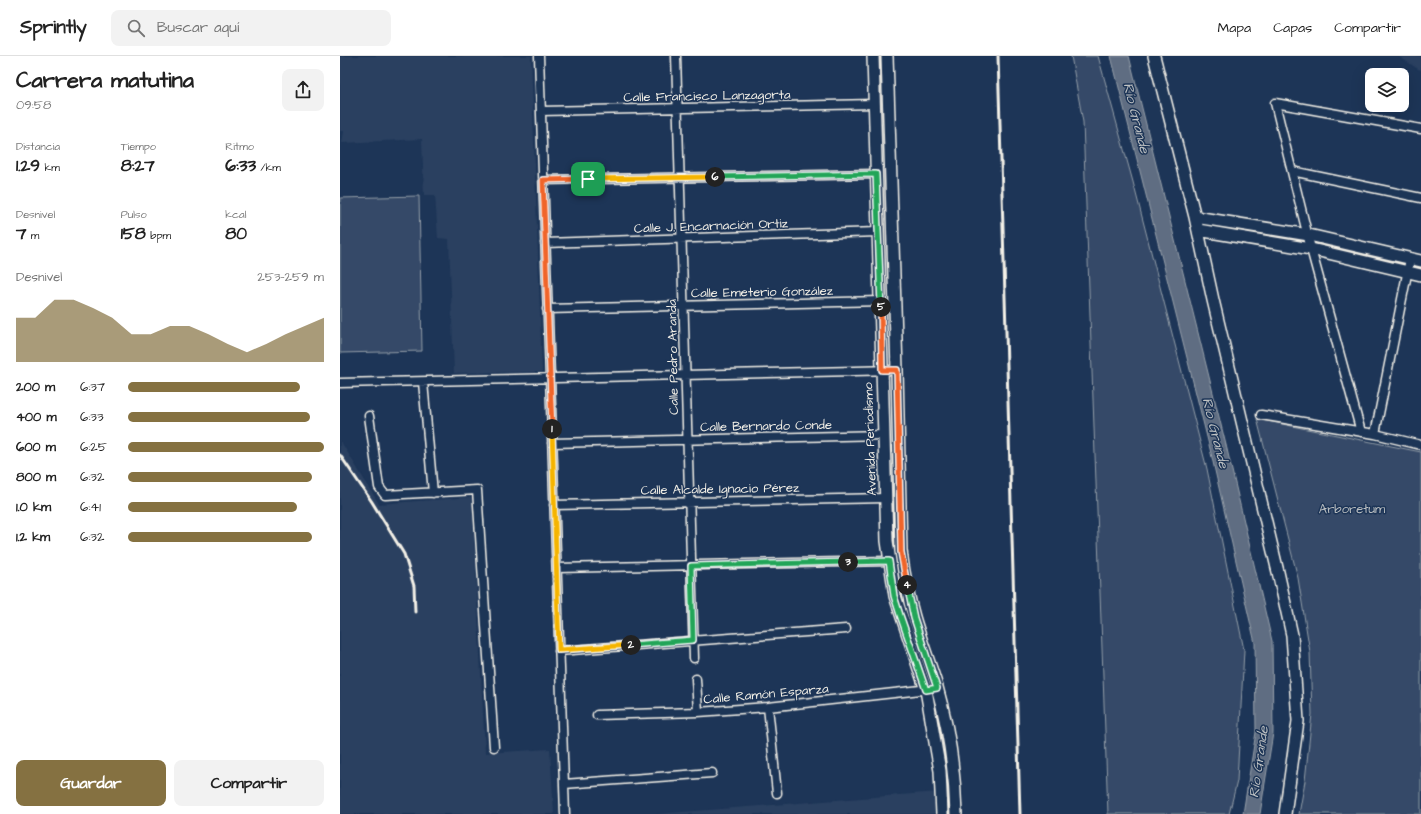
<!DOCTYPE html>
<html lang="es">
<meta charset="utf-8">
<style>
:root{--surface:#fff;--page:#f2f2f2;--text:#222;--muted:#767676;--line:#e0e0e0;--accent:#857141}
body{margin:0;font-family:"Architects Daughter",sans-serif;background:var(--page);color:var(--text);height:100vh;display:flex;flex-direction:column;font-size:15px;white-space:nowrap}
*{box-sizing:border-box;margin:0}
p{font-size:13px;color:var(--muted)}
.icon{flex:none;width:22px;height:22px;fill:none;stroke:currentColor;stroke-width:2;stroke-linecap:round;stroke-linejoin:round}
.map{position:relative;flex:1;overflow:hidden}
.drawer{display:flex;flex-direction:column;background:var(--surface);width:340px}
.drawer>*{flex:none}
.fabs{position:absolute;left:1025px;top:12px;display:grid;gap:8px}
.fabs a{display:grid;place-items:center;width:44px;height:44px;border-radius:8px;background:var(--surface);box-shadow:0 4px 16px #0002;font-size:20px}
.pin{position:absolute;display:grid;place-items:center;width:34px;height:34px;color:#fff;margin:-17px;border-radius:8px;box-shadow:0 2px 6px #0006}
.km{position:absolute;width:20px;height:20px;margin:-10px;border-radius:50%;background:#222;color:#fff;font-size:11px;line-height:20px;text-align:center}
.round{display:grid;place-items:center;flex:none;width:42px;height:42px;border-radius:8px;background:var(--page)}
.headline{display:flex;align-items:center;justify-content:space-between;height:68px;padding:0 16px}
h1{font-size:22px;font-weight:700;line-height:30px}
.figures{display:grid;grid-template-columns:repeat(3,1fr);gap:6px;height:68px;padding:4px 16px}
.figures div{display:grid;align-content:center}
.figures b{font-size:17px;font-weight:700}
.figures small{font-size:11px;font-weight:400}
.figures p{font-size:11px}
.chart{height:112px;padding:8px 16px}
.chart p{display:flex;justify-content:space-between}
.chart svg{width:100%;height:72px;margin-top:4px;fill:var(--accent);opacity:.7}
.action{display:flex;gap:8px;margin-top:auto;padding:8px 16px}
.action a{flex:1;height:46px;border-radius:8px;background:var(--accent);color:#fff;font-size:16px;font-weight:700;line-height:46px;text-align:center}
.action a+a{background:var(--page);color:var(--text)}
ul{padding:0 16px;list-style:none;font-size:13px}
li{display:grid;grid-template-columns:64px 48px 1fr;align-items:center;height:30px}
li i{height:10px;border-radius:5px;background:var(--accent)}
header{display:flex;align-items:center;gap:24px;box-sizing:border-box;height:56px;padding:0 20px;background:var(--surface);border-bottom:1px solid var(--line)}
header strong{font-size:19px}
nav{display:flex;gap:22px;margin-inline-start:auto;font-size:14px}
.search{width:280px;height:36px;background:var(--page);display:flex;align-items:center;gap:10px;box-sizing:border-box;padding:0 14px;border-radius:8px;color:var(--muted);font-size:15px}
main{display:flex;flex:1;min-height:0}
.map>svg:first-child{display:block}
</style>
<header>
<strong>Sprintly</strong>
<div class="search"><svg class="icon" aria-label="search" viewBox="0 0 24 24"><circle cx="10" cy="10" r="6"/><path d="M15 15l6 6"/></svg>Buscar aquí</div>
<nav><a>Mapa</a><a>Capas</a><a>Compartir</a></nav>
</header>
<main>
<section class="drawer">
<div class="headline"><div><h1>Carrera matutina</h1><p>09:58</p></div><a class="round"><svg class="icon" aria-label="share" viewBox="0 0 24 24"><path d="M12 15V3M7 8l5-5 5 5M5 13v7h14v-7"/></svg></a></div>
<div class="figures">
<div><p>Distancia</p><b>1.29<small> km</small></b></div>
<div><p>Tiempo</p><b>8:27</b></div>
<div><p>Ritmo</p><b>6:33<small> /km</small></b></div>
</div>
<div class="figures">
<div><p>Desnivel</p><b>7<small> m</small></b></div>
<div><p>Pulso</p><b>158<small> bpm</small></b></div>
<div><p>kcal</p><b>80</b></div>
</div>
<div class="chart"><p><span>Desnivel</span>253–259 m</p>
<svg viewBox="0 0 160 44" preserveAspectRatio="none"><path d="M0 44V17L10 17L20 6L30 6L40 11L50 17L60 27L70 27L80 22L90 22L100 27L110 33L120 38L130 33L140 27L150 22L160 17V44z"/></svg>
</div>
<ul>
<li><b>200 m</b>6:37<i style="width:88%"></i></li>
<li><b>400 m</b>6:33<i style="width:93%"></i></li>
<li><b>600 m</b>6:25<i style="width:100%"></i></li>
<li><b>800 m</b>6:32<i style="width:94%"></i></li>
<li><b>1.0 km</b>6:41<i style="width:86%"></i></li>
<li><b>1.2 km</b>6:32<i style="width:94%"></i></li>
</ul>
<div class="action"><a>Guardar</a><a>Compartir</a></div>
</section>
<div class="map">
<svg width="1081" height="758" viewBox="0 0 1081 758">
<rect width="100%" height="100%" fill="#1d3557"/>
<filter id="ink" filterUnits="userSpaceOnUse"><feTurbulence type="fractalNoise" baseFrequency=".025" numOctaves="2"/><feDisplacementMap in="SourceGraphic" scale="8" xChannelSelector="R" yChannelSelector="G"/><feConvolveMatrix kernelMatrix="1 2 1 2 8 2 1 2 1" color-interpolation-filters="sRGB"/></filter>
<g filter="url(#ink)">
<path fill="#2a4060" d="M 0,0 L 191,0 L 202,316 L 114,317 L 109,183 L 98,182 L 95,139 L 84,139 L 82,83 L 2,87 L 4,75 L 0,75 Z
M 1058,0 L 1081,0 L 1081,14 L 1078,13 Z
M 0,384 L 39,448 L 132,441 L 145,697 L 210,693 L 214,758 L 0,758 Z
M 598,736 L 599,758 L 317,758 Z"/>
<path fill="#354a67" stroke="#949ea8" d="M 731,0 L 758,0 L 793,126 L 867,413 L 904,594 L 897,725 L 889,758 L 768,758 L 743,66 Z
M 79,140 L 82,295 L 0,297 L 0,142 Z
M 917,363 L 1081,396 L 1081,758 L 959,758 L 965,725 L 972,658 L 970,596 L 958,522 Z"/>
<path fill="#5e6d82" stroke="#9aa2ab" d="M 771,0 L 789,0 L 886,389 L 932,585 L 933,677 L 920,758 L 903,758 L 916,676 L 915,587 L 870,393 Z"/>
<g fill="none" stroke-linecap="round" stroke-linejoin="round">
<g stroke="#f4f1e8" stroke-width="11">
<path id="street" d="M 199,0 L 225,758
M 336,0 L 354,602
M 201,55 L 535,48
M 952,115 L 1081,142
M 203,124 L 536,118
M 205,187 L 538,176
M 207,253 L 541,245
M 83,326 L 93,437
M 0,327 L 557,314
M 921,359 L 1035,378 L 1081,389
M 29,360 L 39,431 L 45,439 L 137,434 L 154,691
M 1021,376 L 971,193 L 935,47 L 1081,73
M 1035,378 L 1070,203
M 212,387 L 544,379
M 214,449 L 546,442
M 217,512 L 549,505
M 219,595 L 506,573
M 356,623 L 358,656
M 428,651 L 437,737
M 257,659 L 358,656 L 428,651 L 590,633
M 224,728 L 372,717"/>
</g>
<g stroke="#f4f1e8" stroke-width="14">
<path id="secondary" d="M 533,0 L 547,485 L 555,540 L 586,634 L 600,715 L 602,758
M 547,0 L 557,314 L 561,495 C 564,518 568,540 574,561 C 581,585 590,608 597,631 C 609,673 615,715 616,758
M 814,0 L 855,161 L 873,244 L 938,516 L 952,579 L 958,665 L 945,758
M 855,161 L 969,179 L 1081,205
M 858,174 L 971,193 L 1081,219"/>
</g>
<use href="#street" stroke="#1d3557" stroke-width="8"/>
<use href="#secondary" stroke="#1d3557" stroke-width="11"/>
<path stroke="#f4f1e8" stroke-width="3" d="M 658,0 L 680,758
M 0,399 L 32,446 L 64,498 L 74,530 L 75,556"/>
</g>
</g>
<g fill="none" stroke-linecap="round" stroke-linejoin="round" filter="url(#ink)">
<g stroke="#fff" stroke-width="8">
<path id="split-1" d="M 212,373 L 203,124 L 248,123"/>
</g>
<g stroke="#fff" stroke-width="8">
<path id="split-2" d="M 212,373 L 219,594 L 291,589"/>
</g>
<g stroke="#fff" stroke-width="8">
<path id="split-3" d="M 291,589 L 353,584 L 351,510 L 508,506"/>
</g>
<g stroke="#fff" stroke-width="8">
<path id="split-4" d="M 508,506 L 549,505 L 554,540 L 560,559 L 586,634 L 597,632 L 574,562 L 567,529"/>
</g>
<g stroke="#fff" stroke-width="8">
<path id="split-5" d="M 541,251 L 542,314 L 557,314 L 561,496 L 567,529"/>
</g>
<g stroke="#fff" stroke-width="8">
<path id="split-6" d="M 375,121 L 536,118 L 541,251"/>
</g>
<g stroke="#fff" stroke-width="8">
<path id="split-7" d="M 248,123 L 375,121"/>
</g>
<use href="#split-1" stroke="#f0652b" stroke-width="5"/>
<use href="#split-2" stroke="#f5b400" stroke-width="5"/>
<use href="#split-3" stroke="#22a559" stroke-width="5"/>
<use href="#split-4" stroke="#22a559" stroke-width="5"/>
<use href="#split-5" stroke="#f0652b" stroke-width="5"/>
<use href="#split-6" stroke="#22a559" stroke-width="5"/>
<use href="#split-7" stroke="#f5b400" stroke-width="5"/>
</g>
<g text-anchor="middle" dominant-baseline="central" stroke-width="3" stroke-linejoin="round" paint-order="stroke">
<g font-size="13" fill="#f4f1e8" stroke="#1d3557">
<text transform="translate(367 40) rotate(-1)">Calle Francisco Lanzagorta</text>
<text transform="translate(371 170) rotate(-2)">Calle J. Encarnación Ortiz</text>
<text transform="translate(422 236) rotate(-1)">Calle Emeterio González</text>
<text transform="translate(333 301) rotate(-91)">Calle Pedro Aranda</text>
<text transform="translate(426 370) rotate(-1)">Calle Bernardo Conde</text>
<text transform="translate(530 383) rotate(-92)">Avenida Periodismo</text>
<text transform="translate(380 433) rotate(-1)">Calle Alcalde Ignacio Pérez</text>
<text transform="translate(426 638) rotate(-5)">Calle Ramón Esparza</text>
</g>
<g font-size="13" fill="#bbbfc1" stroke="#1d3557">
<text x="1012" y="453">Arboretum</text>
</g>
<g font-size="14" font-style="italic" fill="#c0c3c4" stroke="#1d3557">
<text transform="translate(796 62) rotate(76)">Río Grande</text>
<text transform="translate(875 377) rotate(76)">Río Grande</text>
<text transform="translate(919 706) rotate(-82)">Río Grande</text>
</g>
</g>
</svg>
<div class="fabs">
<a><svg class="icon" aria-label="layers" viewBox="0 0 24 24"><path d="M12 4l9 5-9 5-9-5zM3 14l9 5 9-5"/></svg></a>
</div>
<div class="pin" style="left:248px;top:123px;background:#1e9e55"><svg class="icon" aria-label="arrive" viewBox="0 0 24 24"><path d="M6 21V4h12l-3 4 3 4H6"/></svg></div>
<b class="km" style="left:212px;top:373px">1</b>
<b class="km" style="left:291px;top:589px">2</b>
<b class="km" style="left:508px;top:506px">3</b>
<b class="km" style="left:567px;top:529px">4</b>
<b class="km" style="left:541px;top:251px">5</b>
<b class="km" style="left:375px;top:121px">6</b>
</div>
</main>
